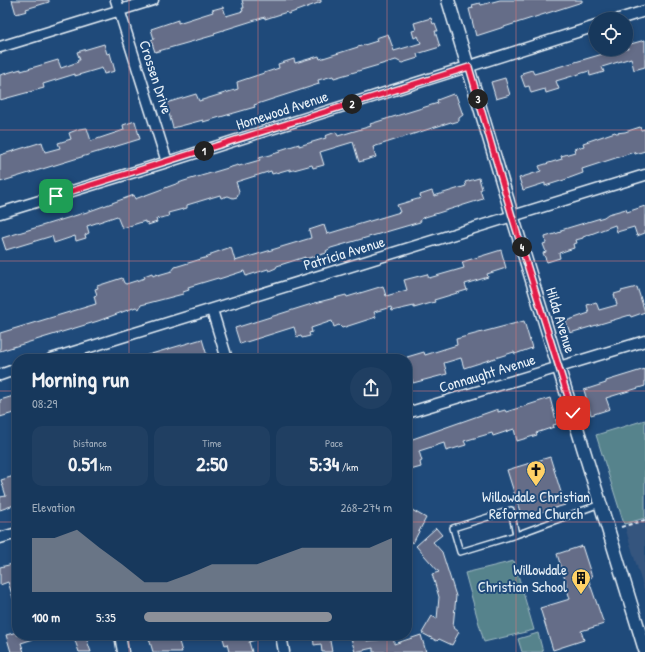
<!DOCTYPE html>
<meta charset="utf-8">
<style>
:root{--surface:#17385c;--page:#203f62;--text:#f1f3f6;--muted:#9eacbb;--line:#365272;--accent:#8c9099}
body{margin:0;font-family:"Patrick Hand",sans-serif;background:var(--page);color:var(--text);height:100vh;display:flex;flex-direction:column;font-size:15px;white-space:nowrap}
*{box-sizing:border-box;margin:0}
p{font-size:13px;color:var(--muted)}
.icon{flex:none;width:22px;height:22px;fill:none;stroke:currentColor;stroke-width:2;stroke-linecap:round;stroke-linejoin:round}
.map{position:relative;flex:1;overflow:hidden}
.side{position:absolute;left:12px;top:354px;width:400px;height:286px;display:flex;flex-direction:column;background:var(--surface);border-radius:16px;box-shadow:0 2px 6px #0003,0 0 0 1px var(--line)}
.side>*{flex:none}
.buttons{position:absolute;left:589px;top:12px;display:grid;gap:8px}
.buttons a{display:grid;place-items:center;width:44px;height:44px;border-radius:50%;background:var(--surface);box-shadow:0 2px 6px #0003,0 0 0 1px var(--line);font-size:20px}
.pin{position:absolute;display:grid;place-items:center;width:34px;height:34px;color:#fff;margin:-17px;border-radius:8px;box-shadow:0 2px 6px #0006}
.km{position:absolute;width:20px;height:20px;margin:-10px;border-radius:50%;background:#222;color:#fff;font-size:11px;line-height:20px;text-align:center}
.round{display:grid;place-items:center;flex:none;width:42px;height:42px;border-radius:21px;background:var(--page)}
.headline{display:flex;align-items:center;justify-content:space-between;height:68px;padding:0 20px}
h1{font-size:22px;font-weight:800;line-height:30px}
.metrics{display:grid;grid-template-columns:repeat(3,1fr);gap:6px;height:68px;padding:4px 20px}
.metrics div{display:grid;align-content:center;border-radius:10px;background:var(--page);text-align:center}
.metrics b{font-size:20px;font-weight:800}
.metrics small{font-size:11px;font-weight:400}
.metrics p{font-size:11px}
.chart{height:112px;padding:8px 20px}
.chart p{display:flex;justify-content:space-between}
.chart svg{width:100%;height:72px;margin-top:4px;fill:var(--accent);opacity:.7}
ul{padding:0 20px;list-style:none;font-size:13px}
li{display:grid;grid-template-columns:64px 48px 1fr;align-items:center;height:30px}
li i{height:10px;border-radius:5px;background:var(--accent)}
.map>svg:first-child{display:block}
</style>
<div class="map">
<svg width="645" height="652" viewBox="0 0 645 652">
<rect width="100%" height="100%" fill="#1f4a7a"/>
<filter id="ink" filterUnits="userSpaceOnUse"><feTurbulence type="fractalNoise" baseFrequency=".025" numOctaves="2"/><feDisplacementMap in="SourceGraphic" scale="8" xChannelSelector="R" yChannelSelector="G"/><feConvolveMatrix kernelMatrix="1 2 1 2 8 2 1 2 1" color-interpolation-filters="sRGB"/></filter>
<g filter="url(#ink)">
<path fill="#34547e" d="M 645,518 L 645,593 L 624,524 Z"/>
<path fill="#56838c" stroke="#9fbac2" d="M 645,420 L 645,518 L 624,524 L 596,435 Z
M 514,561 L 534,630 L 484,642 L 465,573 Z
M 538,633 L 543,652 L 522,652 L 518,639 Z"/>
<path fill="#656d88" stroke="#e8f1f8" d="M 12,0 L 49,0 L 49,2 L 26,9 L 27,11 L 16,14 Z
M 242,0 L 321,0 L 321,2 L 288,14 L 287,12 L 265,19 L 265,17 L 214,33 L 215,35 L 155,52 L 151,40 L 154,39 L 151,29 L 178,20 L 178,23 L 197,17 L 213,12 L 212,10 L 223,7 L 226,16 L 243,11 L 242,8 L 244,8 Z
M 500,0 L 582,0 L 582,2 L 476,36 L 469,9 L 473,8 L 472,5 L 480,3 L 481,5 Z
M 431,18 L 433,24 L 435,23 L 438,31 L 435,31 L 440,47 L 417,54 L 418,58 L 402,63 L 396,60 L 334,78 L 333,76 L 318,80 L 319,84 L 254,105 L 255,107 L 203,122 L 203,120 L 173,128 L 166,103 L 196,94 L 199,101 L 238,89 L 237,82 L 279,68 L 278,64 L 294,59 L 295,63 L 319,56 L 320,59 L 377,41 L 376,38 L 388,34 L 394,51 L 421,43 L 418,36 L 414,38 L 412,31 L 416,30 L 414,23 Z
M 645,40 L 645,67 L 634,70 L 631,58 L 602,67 L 604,72 L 590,76 L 589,71 L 556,81 L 559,89 L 546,93 L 545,89 L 531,93 L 529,86 L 525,87 L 521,76 L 523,75 L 522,73 L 532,70 L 534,74 L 613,51 L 612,49 L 628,49 L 627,45 Z
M 104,44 L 107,54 L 110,53 L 115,71 L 104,74 L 102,68 L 75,76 L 75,74 L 43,84 L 44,88 L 0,100 L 0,75 L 21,69 L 21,71 L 58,60 L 61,68 L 78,62 L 77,60 L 80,60 L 77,52 Z
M 505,78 L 510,95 L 496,99 L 491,82 Z
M 453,94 L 454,96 L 456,95 L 463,115 L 459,118 L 459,121 L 452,123 L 451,122 L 373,147 L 376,157 L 359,162 L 353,142 L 320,152 L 324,165 L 313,168 L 312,165 L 290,171 L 290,169 L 272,174 L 271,171 L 236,182 L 239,191 L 237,197 L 233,198 L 228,196 L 221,198 L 220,195 L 187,205 L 187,208 L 168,213 L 169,216 L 156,219 L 157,222 L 148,225 L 148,222 L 145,223 L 145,221 L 123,228 L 122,226 L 121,226 L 117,216 L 87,226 L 89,233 L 85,235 L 86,238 L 76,241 L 75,236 L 54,243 L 52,236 L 6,250 L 2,238 L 87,212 L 134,195 L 135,199 L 184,181 L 238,165 L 239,166 L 260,160 L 259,158 L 280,152 L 280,150 L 299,144 L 299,146 L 326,138 L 325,136 L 336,132 L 338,136 L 371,126 L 370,124 L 438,103 L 437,100 Z
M 135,121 L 140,139 L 0,182 L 0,155 L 42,142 L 45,152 L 60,148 L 58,143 L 71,139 L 69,133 L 79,129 L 87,128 L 91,141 L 124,130 L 123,125 Z
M 640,127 L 641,130 L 645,129 L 645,151 L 635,154 L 634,152 L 582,169 L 583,173 L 564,180 L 545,186 L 545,183 L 523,190 L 519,178 L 541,171 L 539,166 L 562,159 L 561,156 L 575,152 L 574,149 L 584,146 L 583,143 L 615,132 L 616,133 L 625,132 Z
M 479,178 L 482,189 L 480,190 L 483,199 L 422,218 L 420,222 L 331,248 L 326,251 L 327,253 L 305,259 L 305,257 L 277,266 L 276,268 L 269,271 L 268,269 L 246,276 L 244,271 L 219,279 L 218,278 L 188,287 L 189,290 L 183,292 L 183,294 L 141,305 L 139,309 L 136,307 L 98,321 L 0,351 L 0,333 L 96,304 L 94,296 L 97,295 L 95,289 L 98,288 L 97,286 L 122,278 L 124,283 L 126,284 L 145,278 L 144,276 L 152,273 L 153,276 L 157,274 L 158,275 L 172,271 L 175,267 L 211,256 L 211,254 L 231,247 L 235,261 L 311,238 L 309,230 L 324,225 L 327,234 L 400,212 L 397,205 L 421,198 L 420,195 L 432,191 L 434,196 L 466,186 L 465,182 Z
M 645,206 L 645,233 L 637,236 L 634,227 L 617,232 L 615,225 L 583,237 L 583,238 L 576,240 L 577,243 L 573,244 L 574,248 L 559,253 L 560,258 L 547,262 L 543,253 L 546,252 L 543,244 L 546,243 L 545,237 L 561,232 L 561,230 L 604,217 L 608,214 L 626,209 L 627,212 Z
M 501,250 L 506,268 L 487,274 L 488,277 L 465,284 L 467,290 L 434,300 L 435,302 L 414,308 L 414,306 L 392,311 L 391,307 L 374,312 L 376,317 L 342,328 L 339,325 L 334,327 L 332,321 L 311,328 L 312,332 L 309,333 L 310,336 L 302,338 L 301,336 L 297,337 L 294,327 L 240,344 L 235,328 L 315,303 L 346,295 L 347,297 L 383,286 L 386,296 L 407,290 L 404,280 L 427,274 L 429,278 L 464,268 L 462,262 Z
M 637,287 L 645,312 L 631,317 L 630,315 L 570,333 L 566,321 L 589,313 L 587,305 L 596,302 L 599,310 L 617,305 L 614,294 L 621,292 L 621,291 Z
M 524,321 L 532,348 L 515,354 L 514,352 L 464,368 L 461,358 L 444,363 L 447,374 L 413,383 L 412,379 L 407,381 L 407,357 L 424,352 L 425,355 L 457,345 L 456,339 Z
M 202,339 L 208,359 L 141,359 L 141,357 Z
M 645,369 L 645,386 L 606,398 L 610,409 L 591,415 L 584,390 L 606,383 L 606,381 Z
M 17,395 L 17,412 L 0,417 L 0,400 Z
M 550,398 L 557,424 L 553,425 L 554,427 L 536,433 L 537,435 L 517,441 L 514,429 L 493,436 L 492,433 L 464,441 L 466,445 L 446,451 L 444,443 L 419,451 L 422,461 L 420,462 L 421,467 L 407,471 L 407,441 L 498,409 L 498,412 L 505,410 L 506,412 Z
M 550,457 L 565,505 L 522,518 L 507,470 Z
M 14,476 L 17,484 L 17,504 L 0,510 L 0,497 L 6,496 L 1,480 Z
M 412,510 L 426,518 L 413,543 L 407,539 L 407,519 Z
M 436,528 L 442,535 L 433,542 L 442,552 L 456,596 L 453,627 L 459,632 L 452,645 L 439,639 L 437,641 L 422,633 L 432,616 L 437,619 L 439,597 L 432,574 L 439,572 L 416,546 Z
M 582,546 L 592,577 L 588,578 L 604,624 L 581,631 L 584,640 L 553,650 L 540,608 L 570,599 L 567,589 L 568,589 L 557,554 Z
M 13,564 L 13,566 L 17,565 L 17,604 L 15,604 L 8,582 L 0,585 L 0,567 Z
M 17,632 L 17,635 L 40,635 L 40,637 L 21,643 L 24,652 L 11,652 L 6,635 Z
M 73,635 L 85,635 L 91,652 L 79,652 Z
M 148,635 L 177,635 L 182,652 L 153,652 Z
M 222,635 L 264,635 L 264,637 L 249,642 L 252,652 L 229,652 L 227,644 L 225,645 Z
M 313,635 L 329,635 L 332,652 L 322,652 L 321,644 L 314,645 Z
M 350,635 L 365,635 L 367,641 L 394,638 L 394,644 L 421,635 L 426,652 L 373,652 L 373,648 L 355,652 Z"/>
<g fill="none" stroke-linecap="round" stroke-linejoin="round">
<g stroke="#e8f1f8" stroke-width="8">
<path id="service" d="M 516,535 L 511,510 L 453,528 L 460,552 L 516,535 L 600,504"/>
</g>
<g stroke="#e8f1f8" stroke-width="13">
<path id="minor" d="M 116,0 L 167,162
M 619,19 L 645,11
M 0,47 L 153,0
M 0,213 L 167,162 L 596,26
M 212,310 L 227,359
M 51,359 L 645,175
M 0,375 L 17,369
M 407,413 L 645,341
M 0,538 L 17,533
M 120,635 L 123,652
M 281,635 L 284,652"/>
</g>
<g stroke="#e8f1f8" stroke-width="15">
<path id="tertiary" d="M 448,0 L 512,215 L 645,650"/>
</g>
<path stroke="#e8f1f8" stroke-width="2" stroke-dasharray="4 3" stroke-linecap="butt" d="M 621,527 L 645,520"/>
<use href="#service" stroke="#1f4a7a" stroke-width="5"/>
<use href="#minor" stroke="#1f4a7a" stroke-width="10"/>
<use href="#tertiary" stroke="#1f4a7a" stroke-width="12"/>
</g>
</g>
<g fill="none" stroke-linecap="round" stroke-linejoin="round" filter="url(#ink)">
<g stroke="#fff" stroke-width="8">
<path id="route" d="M 56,196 L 469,67 L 512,216 L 573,413"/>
</g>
<use href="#route" stroke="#e11d48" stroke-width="5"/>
</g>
<path fill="none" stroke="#dd787b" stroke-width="1" stroke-opacity="0.55" d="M 129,0 L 129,359M 258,0 L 258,359M 387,0 L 387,359M 516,0 L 516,652M 0,130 L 645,130M 0,261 L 645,261M 0,391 L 17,391M 407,391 L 645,391M 0,522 L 17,522M 407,522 L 645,522M 129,635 L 129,652M 258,635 L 258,652M 387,635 L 387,652"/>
<defs>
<g id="church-pin" transform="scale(1)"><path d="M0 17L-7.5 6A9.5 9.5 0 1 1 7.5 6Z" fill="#ffd166" stroke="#1f4a7a"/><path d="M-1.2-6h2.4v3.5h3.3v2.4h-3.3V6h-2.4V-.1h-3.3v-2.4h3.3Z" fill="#111"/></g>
<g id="building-pin" transform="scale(1)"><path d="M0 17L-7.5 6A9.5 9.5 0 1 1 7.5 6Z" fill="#ffd166" stroke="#1f4a7a"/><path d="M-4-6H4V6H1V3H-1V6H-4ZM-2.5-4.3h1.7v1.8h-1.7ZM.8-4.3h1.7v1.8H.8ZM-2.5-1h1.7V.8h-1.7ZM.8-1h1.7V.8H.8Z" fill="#111"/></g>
</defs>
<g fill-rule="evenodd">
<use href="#church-pin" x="536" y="470"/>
<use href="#building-pin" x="581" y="578"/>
</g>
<g text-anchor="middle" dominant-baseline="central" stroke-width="4" stroke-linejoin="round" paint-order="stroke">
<g font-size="15" fill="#e8f1f8" stroke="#1f4a7a">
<text transform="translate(156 77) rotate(72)">Crossen Drive</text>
<text transform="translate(282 110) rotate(-18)">Homewood Avenue</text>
<text transform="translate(344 253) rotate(-17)">Patricia Avenue</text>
<text transform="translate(561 320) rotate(73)">Hilda Avenue</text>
<text transform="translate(487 373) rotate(-17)">Connaught Avenue</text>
</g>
<g font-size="15" fill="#e8f1f8" stroke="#1f4a7a">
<text x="536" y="496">Willowdale Christian<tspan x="536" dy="17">Reformed Church</tspan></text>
<text x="567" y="569" text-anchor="end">Willowdale<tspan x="567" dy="17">Christian School</tspan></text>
</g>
</g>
</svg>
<div class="buttons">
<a><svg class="icon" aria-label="locate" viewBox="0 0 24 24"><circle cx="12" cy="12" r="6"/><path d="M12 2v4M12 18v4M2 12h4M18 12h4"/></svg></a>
</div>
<div class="pin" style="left:56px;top:196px;background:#1e9e55"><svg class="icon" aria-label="arrive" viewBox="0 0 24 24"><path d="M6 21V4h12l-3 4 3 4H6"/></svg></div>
<div class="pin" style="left:573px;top:413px;background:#d93025"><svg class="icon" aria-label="check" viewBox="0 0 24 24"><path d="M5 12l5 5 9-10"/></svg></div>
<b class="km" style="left:204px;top:151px">1</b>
<b class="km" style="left:352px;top:104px">2</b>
<b class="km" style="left:478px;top:99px">3</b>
<b class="km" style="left:522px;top:247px">4</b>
<section class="side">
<div class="headline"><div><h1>Morning run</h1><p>08:29</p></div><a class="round"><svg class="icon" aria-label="share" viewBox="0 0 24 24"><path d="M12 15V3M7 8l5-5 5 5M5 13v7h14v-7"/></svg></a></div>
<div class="metrics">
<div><p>Distance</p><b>0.51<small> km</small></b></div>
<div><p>Time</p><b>2:50</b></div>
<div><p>Pace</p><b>5:34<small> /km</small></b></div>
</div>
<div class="chart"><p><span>Elevation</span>268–274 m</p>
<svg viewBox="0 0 160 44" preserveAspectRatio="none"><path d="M0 44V11L10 11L20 6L30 17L40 27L50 38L60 38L70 33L80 27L90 27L100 27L110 22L120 17L130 17L140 17L150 17L160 11V44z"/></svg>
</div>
<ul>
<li><b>100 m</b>5:35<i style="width:76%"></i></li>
</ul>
</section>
</div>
